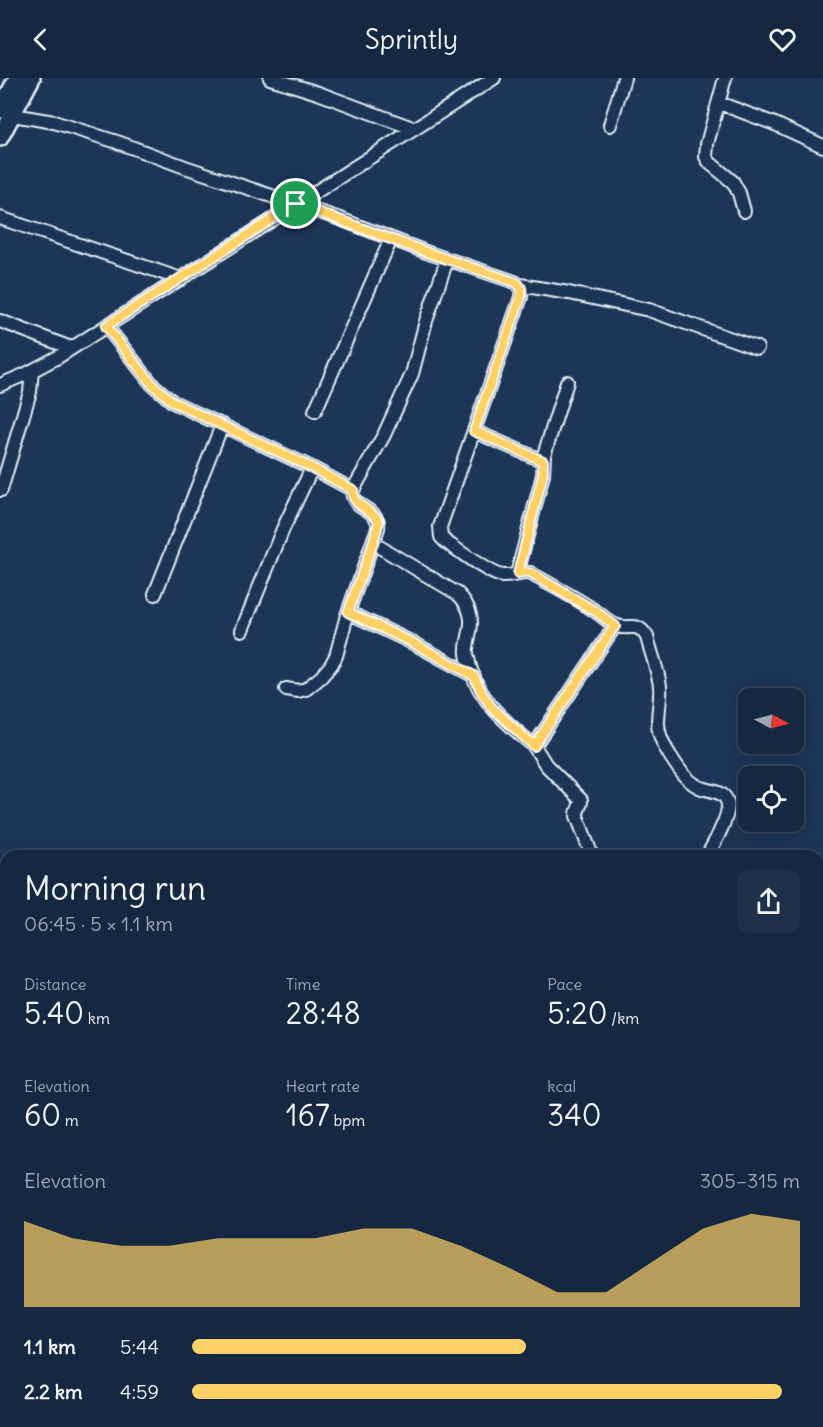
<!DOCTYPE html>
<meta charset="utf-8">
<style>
:root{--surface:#162841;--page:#1f3048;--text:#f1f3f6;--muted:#9ea6b1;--line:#35445a;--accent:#ffd166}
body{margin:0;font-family:Delius,sans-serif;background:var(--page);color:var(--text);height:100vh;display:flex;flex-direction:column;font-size:22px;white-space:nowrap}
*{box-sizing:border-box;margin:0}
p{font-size:20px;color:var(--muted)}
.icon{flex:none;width:33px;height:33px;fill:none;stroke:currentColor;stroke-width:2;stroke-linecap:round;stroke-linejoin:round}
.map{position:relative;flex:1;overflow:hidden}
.details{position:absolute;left:0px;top:772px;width:824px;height:578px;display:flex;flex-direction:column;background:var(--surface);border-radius:18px 18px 0 0;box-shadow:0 3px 15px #0003,0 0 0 2px var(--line)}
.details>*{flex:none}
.needle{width:39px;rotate:97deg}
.buttons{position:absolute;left:738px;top:610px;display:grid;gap:12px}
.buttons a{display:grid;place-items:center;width:66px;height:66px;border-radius:12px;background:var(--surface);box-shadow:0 3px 15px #0003,0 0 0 2px var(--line);font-size:30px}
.pin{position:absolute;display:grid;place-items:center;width:51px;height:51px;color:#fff;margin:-26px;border:3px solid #fff;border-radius:50%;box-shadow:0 2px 6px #0007}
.round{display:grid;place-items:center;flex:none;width:63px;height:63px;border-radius:12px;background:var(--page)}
.headline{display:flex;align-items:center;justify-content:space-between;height:102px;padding:0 24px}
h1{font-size:33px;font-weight:600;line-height:45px}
.figures{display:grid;grid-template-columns:repeat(3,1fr);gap:9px;height:102px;padding:6px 24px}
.figures div{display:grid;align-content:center}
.figures b{font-size:30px;font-weight:600}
.figures small{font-size:16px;font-weight:400}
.figures p{font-size:16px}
.chart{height:168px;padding:12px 24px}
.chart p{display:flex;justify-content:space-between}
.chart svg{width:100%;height:108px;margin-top:6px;fill:var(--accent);opacity:.7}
ul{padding:0 24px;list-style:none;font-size:20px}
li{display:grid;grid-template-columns:96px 72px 1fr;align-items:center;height:45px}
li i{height:15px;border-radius:8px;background:var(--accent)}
header{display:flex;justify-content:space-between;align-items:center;height:78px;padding:0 24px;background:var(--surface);font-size:27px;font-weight:600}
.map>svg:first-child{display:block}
</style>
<header><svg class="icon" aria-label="back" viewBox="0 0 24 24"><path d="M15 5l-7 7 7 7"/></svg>Sprintly<svg class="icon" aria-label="heart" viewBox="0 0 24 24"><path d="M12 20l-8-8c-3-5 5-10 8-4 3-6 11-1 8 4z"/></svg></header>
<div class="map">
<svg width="823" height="1349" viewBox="0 0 823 1349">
<rect width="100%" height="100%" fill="#1d3557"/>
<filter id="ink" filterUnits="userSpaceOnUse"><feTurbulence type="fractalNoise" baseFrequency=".0167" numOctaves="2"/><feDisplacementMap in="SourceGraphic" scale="12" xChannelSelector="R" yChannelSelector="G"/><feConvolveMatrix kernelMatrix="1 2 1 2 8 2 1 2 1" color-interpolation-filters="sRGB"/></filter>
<g filter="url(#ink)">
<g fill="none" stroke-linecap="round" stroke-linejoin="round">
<g stroke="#e8f1f8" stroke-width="16">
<path id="minor" d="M 270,0 L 318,15 L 415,51
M 725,0 L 707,66 L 706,79 L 710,85 L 733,104 L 739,115 L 744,133
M 719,25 L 775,46 L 823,68
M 13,37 L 54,44 L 117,64 L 185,89 L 340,141 L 426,174 L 515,204 C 521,208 522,212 521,219 L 440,449 L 441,459 L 446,464 C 458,472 489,496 502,498 C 512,499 521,494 530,495 C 552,508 575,519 595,533 C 602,537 608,544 615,547 C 629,554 636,541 647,559 C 651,575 658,592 660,608 C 661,620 658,633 658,645 C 658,661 670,678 679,691 C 684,698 691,705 699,709 C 708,713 723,712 727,723 C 732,735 713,767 707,778
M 610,47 L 624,0
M 0,140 L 181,201
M 520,207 L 569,215 L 649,232 L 757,270
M 0,243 L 71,270
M 106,248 L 152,306 L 173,324 L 312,390 L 353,412
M 0,307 L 26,296 L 58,279 L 494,0
M 315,333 L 391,161
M 474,353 L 543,383
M 1,412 L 30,314 L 32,293
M 373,465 L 458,516 C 470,528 474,541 469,558 C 468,564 466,570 467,576 C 474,619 503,642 534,668 L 615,548
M 517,496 L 543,397 L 544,377 L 567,304
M 155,516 L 222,347
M 348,534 L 415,566 L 474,598
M 242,552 L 283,451 L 312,390
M 286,611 L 298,613 L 306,611 L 321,599 L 331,587 L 336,578 L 347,537 L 378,450 C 381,429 348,431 353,412 L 384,357 L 412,296 L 426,243 L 447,182
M 534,668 L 546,687 L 581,722 C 582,728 576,731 577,738 L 592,778
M 818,1151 L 823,1153
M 0,1243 L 6,1248
M 144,1344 L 153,1349
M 463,1344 L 490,1349
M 634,1344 L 642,1349
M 400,1349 L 422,1344
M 581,1349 L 603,1344"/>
</g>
<g stroke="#e8f1f8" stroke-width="20">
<path id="major" d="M 0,32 L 17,0
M 0,60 L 32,0"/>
</g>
<use href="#minor" stroke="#1d3557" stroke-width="12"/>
<use href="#major" stroke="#1d3557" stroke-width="15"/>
</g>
</g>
<g fill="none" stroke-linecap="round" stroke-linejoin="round" filter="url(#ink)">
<g stroke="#fff" stroke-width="12">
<path id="route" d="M 296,126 L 426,174 L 515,204 C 522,208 522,212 521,219 L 474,353 L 543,383 L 543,396 L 518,496 L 525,495 L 530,495 L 595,533 L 615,548 L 534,668 L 492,630 L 482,615 L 474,598 L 415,566 L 348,534 L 373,465 L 379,443 C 373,431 350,428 353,412 L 312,390 L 173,324 L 152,306 L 106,248 Z"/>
</g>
<use href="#route" stroke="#ffd166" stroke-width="8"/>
</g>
</svg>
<div class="buttons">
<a><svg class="needle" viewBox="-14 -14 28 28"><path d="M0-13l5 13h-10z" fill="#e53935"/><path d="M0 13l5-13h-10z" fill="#9ea6b1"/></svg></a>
<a><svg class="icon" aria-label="locate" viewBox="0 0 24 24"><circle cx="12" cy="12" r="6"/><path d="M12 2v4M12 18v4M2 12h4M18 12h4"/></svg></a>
</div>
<div class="pin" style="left:296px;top:126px;background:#1e9e55"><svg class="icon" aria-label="arrive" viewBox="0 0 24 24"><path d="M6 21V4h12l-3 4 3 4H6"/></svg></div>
<section class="details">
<div class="headline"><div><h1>Morning run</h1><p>06:45 · 5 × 1.1 km</p></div><a class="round"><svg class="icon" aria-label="share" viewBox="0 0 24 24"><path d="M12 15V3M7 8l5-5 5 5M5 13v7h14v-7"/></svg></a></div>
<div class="figures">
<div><p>Distance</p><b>5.40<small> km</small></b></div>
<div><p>Time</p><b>28:48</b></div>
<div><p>Pace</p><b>5:20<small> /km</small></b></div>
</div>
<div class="figures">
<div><p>Elevation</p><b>60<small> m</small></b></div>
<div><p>Heart rate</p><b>167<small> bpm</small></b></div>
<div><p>kcal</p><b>340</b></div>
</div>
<div class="chart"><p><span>Elevation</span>305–315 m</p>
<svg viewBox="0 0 160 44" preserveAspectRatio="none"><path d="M0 44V9L10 16L20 19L30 19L40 16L50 16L60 16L70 12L80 12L90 19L100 28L110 38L120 38L130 25L140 12L150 6L160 9V44z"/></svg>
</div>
<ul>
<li><b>1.1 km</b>5:44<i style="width:55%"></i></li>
<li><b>2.2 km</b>4:59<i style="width:97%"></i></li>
</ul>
</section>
</div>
